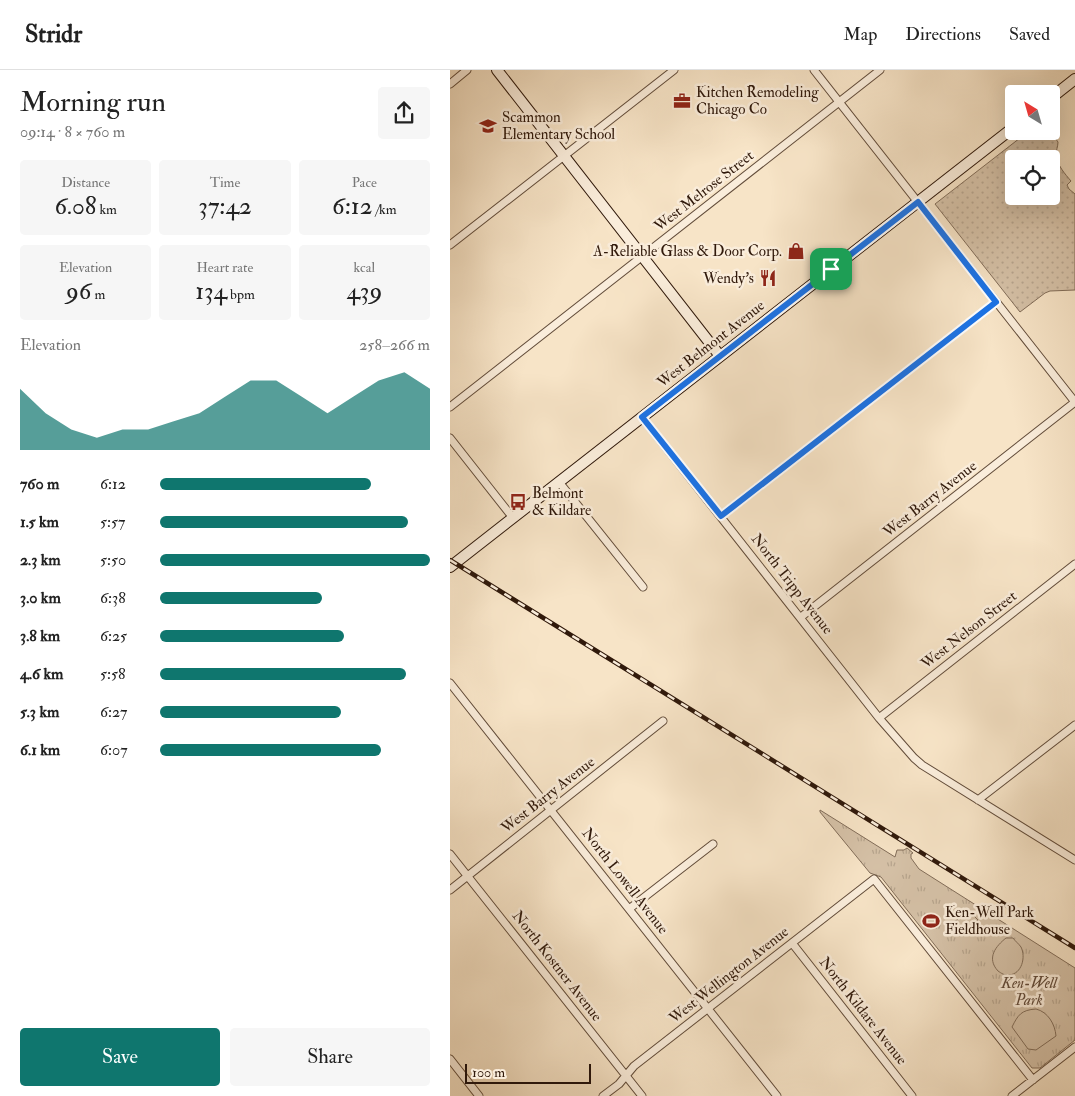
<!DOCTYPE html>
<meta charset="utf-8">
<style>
:root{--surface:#fff;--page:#f6f6f6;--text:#222;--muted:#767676;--line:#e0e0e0;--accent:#0f766e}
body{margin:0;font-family:"IM FELL Double Pica",serif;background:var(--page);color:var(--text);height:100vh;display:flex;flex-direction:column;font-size:19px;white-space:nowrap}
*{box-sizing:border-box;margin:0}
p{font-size:16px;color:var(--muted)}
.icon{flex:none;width:28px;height:28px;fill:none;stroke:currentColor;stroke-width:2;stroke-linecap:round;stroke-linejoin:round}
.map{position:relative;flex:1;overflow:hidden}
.panel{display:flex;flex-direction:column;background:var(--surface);width:450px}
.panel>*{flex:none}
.needle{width:32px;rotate:323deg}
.fabs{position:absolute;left:555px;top:15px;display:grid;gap:10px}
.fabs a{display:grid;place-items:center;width:55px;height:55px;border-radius:5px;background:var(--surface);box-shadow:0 5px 20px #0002;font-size:25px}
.scale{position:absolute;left:15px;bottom:12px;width:126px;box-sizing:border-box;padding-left:5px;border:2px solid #30190b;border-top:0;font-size:14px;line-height:18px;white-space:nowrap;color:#30190b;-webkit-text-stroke:4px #faeddb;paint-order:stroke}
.pin{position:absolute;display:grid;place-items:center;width:42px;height:42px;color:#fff;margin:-21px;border-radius:10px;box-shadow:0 2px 8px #0006}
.round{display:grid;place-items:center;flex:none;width:52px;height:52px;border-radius:5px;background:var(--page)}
.headline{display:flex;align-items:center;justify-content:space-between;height:85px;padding:0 20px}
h1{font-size:28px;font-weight:600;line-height:38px}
.figures{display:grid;grid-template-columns:repeat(3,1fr);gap:8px;height:85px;padding:5px 20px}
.figures div{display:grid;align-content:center;border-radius:5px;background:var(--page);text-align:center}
.figures b{font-size:25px;font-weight:600}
.figures small{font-size:14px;font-weight:400}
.figures p{font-size:14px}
.chart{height:140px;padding:10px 20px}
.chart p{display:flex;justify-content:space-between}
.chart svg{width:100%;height:90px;margin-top:5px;fill:var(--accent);opacity:.7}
.primary-button{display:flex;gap:10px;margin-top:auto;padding:10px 20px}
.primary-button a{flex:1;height:58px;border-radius:5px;background:var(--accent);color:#fff;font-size:20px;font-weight:600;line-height:58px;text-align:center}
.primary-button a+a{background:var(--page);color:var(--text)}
ul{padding:0 20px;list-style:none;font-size:16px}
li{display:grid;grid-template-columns:80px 60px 1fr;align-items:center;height:38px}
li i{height:12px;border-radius:6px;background:var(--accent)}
header{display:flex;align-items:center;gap:30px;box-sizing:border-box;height:70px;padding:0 25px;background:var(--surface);border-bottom:1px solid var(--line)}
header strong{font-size:24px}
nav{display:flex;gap:28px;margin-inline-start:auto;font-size:18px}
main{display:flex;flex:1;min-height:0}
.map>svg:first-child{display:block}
</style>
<header>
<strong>Stridr</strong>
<nav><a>Map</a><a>Directions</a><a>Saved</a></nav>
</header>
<main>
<section class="panel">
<div class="headline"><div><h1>Morning run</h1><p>09:14 · 8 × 760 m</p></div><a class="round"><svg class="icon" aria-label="share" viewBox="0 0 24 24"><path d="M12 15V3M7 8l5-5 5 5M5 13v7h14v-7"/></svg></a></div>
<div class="figures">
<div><p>Distance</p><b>6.08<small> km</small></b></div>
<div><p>Time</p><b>37:42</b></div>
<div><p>Pace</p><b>6:12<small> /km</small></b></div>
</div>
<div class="figures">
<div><p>Elevation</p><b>96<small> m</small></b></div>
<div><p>Heart rate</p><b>134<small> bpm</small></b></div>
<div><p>kcal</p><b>439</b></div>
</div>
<div class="chart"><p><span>Elevation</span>258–266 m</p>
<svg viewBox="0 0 160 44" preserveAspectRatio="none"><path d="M0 44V14L10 26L20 34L30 38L40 34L50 34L60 30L70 26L80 18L90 10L100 10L110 18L120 26L130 18L140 10L150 6L160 14V44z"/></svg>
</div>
<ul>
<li><b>760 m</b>6:12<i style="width:78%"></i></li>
<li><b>1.5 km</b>5:57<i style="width:92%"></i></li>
<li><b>2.3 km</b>5:50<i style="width:100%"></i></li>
<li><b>3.0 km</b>6:38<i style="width:60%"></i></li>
<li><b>3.8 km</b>6:25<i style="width:68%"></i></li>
<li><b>4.6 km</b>5:58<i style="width:91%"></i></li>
<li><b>5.3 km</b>6:27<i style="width:67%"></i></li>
<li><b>6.1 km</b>6:07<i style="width:82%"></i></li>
</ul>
<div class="primary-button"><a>Save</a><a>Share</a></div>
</section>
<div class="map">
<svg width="625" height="1026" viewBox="0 0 625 1026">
<defs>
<pattern id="grass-dots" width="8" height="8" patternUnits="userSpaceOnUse" patternTransform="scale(1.25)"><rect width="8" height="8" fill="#d5c1a7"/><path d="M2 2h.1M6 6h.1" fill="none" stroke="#b7a58e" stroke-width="1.8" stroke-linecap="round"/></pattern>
<pattern id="park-tufts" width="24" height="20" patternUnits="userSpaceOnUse" patternTransform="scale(1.25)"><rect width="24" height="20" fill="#d5c1a7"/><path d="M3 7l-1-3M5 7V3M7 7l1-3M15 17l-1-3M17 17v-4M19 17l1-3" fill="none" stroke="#b7a58e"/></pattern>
</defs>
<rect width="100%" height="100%" fill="#f7e4c7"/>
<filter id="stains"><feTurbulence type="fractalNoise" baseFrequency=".004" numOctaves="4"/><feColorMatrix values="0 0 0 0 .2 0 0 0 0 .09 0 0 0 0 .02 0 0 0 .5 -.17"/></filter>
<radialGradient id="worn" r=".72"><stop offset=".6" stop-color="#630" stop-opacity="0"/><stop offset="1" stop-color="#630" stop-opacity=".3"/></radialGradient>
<path fill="url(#grass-dots)" stroke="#826d59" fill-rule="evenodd" d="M 579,61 L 600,61 L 608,72 C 608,76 606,81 606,85 C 607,95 615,104 621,111 L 617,115 L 619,119 L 625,124 L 625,220 L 600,221 L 595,223 L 570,242 L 485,134 ZM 564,89 L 601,89 L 601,126 L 564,126 Z"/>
<path fill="url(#park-tufts)" stroke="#826d59" d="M 370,740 L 445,787 L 447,780 L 454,780 L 457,778 L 463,783 L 461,784 L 461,788 L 469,799 L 625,898 L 625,970 L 590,998 L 582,998 L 431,807 L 420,803 L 370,742 Z"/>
<path fill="#d5c1a7" stroke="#826d59" d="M 518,840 L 528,850 L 509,866 L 500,856 Z
M 556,868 L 563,868 C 565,871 569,874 571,877 C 576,887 572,904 559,905 C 555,906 551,903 548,901 C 536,888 546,876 556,868 Z
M 586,939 C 598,942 605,954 606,966 L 586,980 L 578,979 L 562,957 C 568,945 571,940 586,939 Z"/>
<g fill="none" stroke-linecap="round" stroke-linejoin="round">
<g stroke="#624c3a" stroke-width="9">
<path id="street" d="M 364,0 L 625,332
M 0,14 L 17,0
M 0,175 L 224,0
M 0,337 L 430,0
M 192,347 L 429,648 L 464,688 L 472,695 L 625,790
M 0,368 L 63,448
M 109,412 L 193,517
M 271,446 L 546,232
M 351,547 L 625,332
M 0,613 L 327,1026
M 429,648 L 625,494
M 528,730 L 625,655
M 0,784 L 192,1026
M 0,820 L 213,651
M 179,839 L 263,774
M 342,873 L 462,1026
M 0,989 L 29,1026
M 153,1026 L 169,1014 L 184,996 L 424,809 L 583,1010
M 562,1026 L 625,977"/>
</g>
<g stroke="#30190b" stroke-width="12">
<path id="secondary" d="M 47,0 L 270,286
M 601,28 L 625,9
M 0,497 L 564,57"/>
</g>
<use href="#street" stroke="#faeddb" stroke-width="7"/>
<use href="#secondary" stroke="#faeddb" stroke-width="10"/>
<g stroke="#30190b" stroke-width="4.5">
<path id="rail" d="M 0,490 L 625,878"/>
</g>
<use href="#rail" stroke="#faeddb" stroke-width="2.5" stroke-dasharray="8" stroke-linecap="butt"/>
</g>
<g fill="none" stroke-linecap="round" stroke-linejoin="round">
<g stroke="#fff" stroke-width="10">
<path id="route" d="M 468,132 L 546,232 L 271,446 L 192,347 Z"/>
</g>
<use href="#route" stroke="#1a73e8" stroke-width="6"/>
</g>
<defs>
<g id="office-bare" transform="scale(1.35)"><path d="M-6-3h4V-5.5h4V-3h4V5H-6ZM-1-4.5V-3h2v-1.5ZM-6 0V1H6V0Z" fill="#8f2418" stroke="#faeddb" stroke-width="2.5" paint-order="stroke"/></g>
<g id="school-bare" transform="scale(1.35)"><path d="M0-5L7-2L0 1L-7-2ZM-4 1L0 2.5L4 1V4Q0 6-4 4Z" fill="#8f2418" stroke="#faeddb" stroke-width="2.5" paint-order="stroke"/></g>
<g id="shop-bare" transform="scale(1.35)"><path d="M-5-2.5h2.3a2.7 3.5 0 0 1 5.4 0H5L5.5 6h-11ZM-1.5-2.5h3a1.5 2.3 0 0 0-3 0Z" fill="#8f2418" stroke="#faeddb" stroke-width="2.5" paint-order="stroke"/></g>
<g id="restaurant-bare" transform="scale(1.35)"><path d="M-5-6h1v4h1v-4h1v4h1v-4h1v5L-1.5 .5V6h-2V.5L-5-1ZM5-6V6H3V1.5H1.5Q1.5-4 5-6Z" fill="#8f2418" stroke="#faeddb" stroke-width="2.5" paint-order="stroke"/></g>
<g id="bus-bare" transform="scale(1.35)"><path d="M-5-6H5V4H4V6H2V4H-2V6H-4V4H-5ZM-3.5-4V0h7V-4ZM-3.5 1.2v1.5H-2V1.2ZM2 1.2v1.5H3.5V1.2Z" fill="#8f2418" stroke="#faeddb" stroke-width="2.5" paint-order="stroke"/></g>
<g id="stadium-bare" transform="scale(1.35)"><path d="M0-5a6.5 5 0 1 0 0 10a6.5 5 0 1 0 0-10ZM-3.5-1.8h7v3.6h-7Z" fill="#8f2418" stroke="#faeddb" stroke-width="2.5" paint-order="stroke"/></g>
</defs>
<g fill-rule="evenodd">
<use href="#office-bare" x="232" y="31"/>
<use href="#school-bare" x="38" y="56"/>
<use href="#shop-bare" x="346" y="181"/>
<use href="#restaurant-bare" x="318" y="208"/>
<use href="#bus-bare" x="68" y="432"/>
<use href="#stadium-bare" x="481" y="851"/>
</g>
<g text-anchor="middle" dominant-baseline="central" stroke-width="5" stroke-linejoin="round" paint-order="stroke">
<g font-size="15" fill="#30190b" stroke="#faeddb" text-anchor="start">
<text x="246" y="22">Kitchen Remodeling<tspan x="246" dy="17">Chicago Co</tspan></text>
<text x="52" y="47">Scammon<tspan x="52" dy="17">Elementary School</tspan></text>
<text x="332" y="181" text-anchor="end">A-Reliable Glass &amp; Door Corp.</text>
<text x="304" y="208" text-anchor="end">Wendy's</text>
<text x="82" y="423">Belmont<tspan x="82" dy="17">&amp; Kildare</tspan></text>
<text x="495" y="842">Ken-Well Park<tspan x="495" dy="17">Fieldhouse</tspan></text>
</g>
<g font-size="15" fill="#30190b" stroke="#faeddb">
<text transform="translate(254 121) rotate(-38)">West Melrose Street</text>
<text transform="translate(261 274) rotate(-38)">West Belmont Avenue</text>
<text transform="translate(480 429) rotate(-38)">West Barry Avenue</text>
<text transform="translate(342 514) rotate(52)">North Tripp Avenue</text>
<text transform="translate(519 560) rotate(-38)">West Nelson Street</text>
<text transform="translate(98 725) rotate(-38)">West Barry Avenue</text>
<text transform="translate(175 811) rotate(52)">North Lowell Avenue</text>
<text transform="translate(107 896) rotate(52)">North Kostner Avenue</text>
<text transform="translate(279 905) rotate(-38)">West Wellington Avenue</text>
<text transform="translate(413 941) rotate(52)">North Kildare Avenue</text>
</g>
<g font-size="15" font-style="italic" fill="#624b3a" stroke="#faeddb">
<text x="579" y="913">Ken-Well<tspan x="579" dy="17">Park</tspan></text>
</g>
</g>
<rect width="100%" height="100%" filter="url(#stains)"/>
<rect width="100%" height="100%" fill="url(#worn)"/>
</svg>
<div class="fabs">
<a><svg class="needle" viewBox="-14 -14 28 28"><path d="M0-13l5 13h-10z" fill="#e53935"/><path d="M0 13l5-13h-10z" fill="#767676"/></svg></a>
<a><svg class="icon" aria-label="locate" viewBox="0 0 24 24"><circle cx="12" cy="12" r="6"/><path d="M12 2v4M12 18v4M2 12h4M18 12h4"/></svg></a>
</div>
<div class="scale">100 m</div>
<div class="pin" style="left:381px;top:199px;background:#1e9e55"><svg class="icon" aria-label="arrive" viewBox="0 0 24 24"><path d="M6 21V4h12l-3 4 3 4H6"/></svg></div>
</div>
</main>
